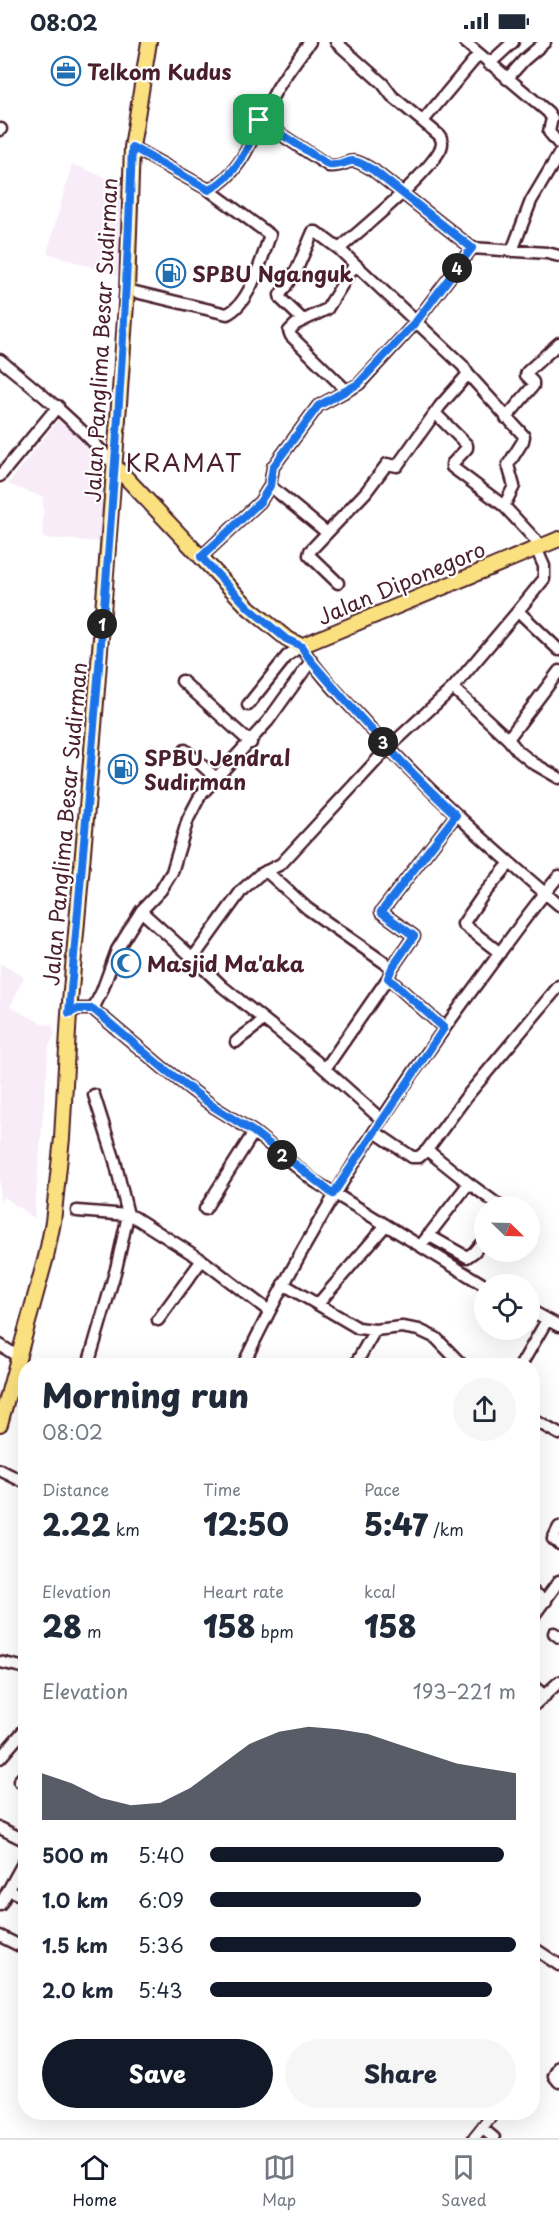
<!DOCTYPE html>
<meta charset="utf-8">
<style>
:root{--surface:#fff;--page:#f6f6f7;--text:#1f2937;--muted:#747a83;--line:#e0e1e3;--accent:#111827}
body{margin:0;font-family:"Playpen Sans",sans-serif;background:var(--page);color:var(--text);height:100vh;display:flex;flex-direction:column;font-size:22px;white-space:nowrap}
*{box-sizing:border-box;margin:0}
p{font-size:20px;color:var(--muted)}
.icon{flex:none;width:33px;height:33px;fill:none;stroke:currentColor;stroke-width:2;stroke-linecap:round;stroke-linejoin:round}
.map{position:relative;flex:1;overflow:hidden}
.panel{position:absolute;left:18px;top:1316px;width:522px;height:762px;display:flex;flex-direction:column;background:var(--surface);border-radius:24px;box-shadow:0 6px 24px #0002}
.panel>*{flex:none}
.needle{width:39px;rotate:113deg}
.controls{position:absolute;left:474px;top:1154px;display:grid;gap:12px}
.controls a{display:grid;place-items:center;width:66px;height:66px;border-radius:50%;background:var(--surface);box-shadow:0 6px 24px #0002;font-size:30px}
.pin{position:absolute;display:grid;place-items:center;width:51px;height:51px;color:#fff;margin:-26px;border-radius:12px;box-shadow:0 3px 9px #0006}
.km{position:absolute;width:30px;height:30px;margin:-15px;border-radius:50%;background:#222;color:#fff;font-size:16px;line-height:30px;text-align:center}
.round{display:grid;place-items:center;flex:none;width:63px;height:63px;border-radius:32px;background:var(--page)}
.head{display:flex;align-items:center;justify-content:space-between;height:102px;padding:0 24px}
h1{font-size:33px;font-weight:800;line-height:45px}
.figures{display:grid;grid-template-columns:repeat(3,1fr);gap:9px;height:102px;padding:6px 24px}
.figures div{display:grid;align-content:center}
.figures b{font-size:30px;font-weight:800}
.figures small{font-size:16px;font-weight:400}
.figures p{font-size:16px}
.chart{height:168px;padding:12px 24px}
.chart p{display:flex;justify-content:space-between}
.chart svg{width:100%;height:108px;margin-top:6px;fill:var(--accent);opacity:.7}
.cta{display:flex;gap:12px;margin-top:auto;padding:12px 24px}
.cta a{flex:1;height:69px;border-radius:36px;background:var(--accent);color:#fff;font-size:24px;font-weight:800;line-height:69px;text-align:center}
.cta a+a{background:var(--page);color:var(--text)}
ul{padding:0 24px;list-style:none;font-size:20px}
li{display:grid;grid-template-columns:96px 72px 1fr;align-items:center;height:45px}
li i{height:15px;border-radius:8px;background:var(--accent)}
.status{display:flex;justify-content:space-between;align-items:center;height:42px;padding:0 30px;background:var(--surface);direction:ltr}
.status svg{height:16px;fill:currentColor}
.tab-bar{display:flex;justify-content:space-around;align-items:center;height:84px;border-top:2px solid var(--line);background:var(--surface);font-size:16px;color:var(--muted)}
.tab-bar a{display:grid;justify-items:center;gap:3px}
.tab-bar .current{color:var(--accent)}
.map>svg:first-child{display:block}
</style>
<div class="status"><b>08:02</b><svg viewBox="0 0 49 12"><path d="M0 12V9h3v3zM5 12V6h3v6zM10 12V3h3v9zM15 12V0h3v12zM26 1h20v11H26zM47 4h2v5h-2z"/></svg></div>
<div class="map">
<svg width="559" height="2096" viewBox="0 0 559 2096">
<rect width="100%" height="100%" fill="#fff"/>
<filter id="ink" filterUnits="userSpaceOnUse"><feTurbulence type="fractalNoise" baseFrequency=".0167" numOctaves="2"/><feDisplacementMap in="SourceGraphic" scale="12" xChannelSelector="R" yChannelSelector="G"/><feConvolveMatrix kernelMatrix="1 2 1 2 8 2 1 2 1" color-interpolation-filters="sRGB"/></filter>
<g filter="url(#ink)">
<path fill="#f8ecf8" d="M 72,122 L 132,146 L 122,235 L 47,211 Z
M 62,373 L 109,426 L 102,500 L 43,496 L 43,455 L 8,442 Z
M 0,921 L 24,935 L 10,965 L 43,982 L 52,983 L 55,992 L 49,1004 L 34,1176 L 4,1155 L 0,1159 Z"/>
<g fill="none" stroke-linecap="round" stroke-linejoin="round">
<g stroke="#4a1f2b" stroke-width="15">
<path id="minor" d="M 336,0 L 383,42 L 392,54 L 439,93 C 442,97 443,101 441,106 C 428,133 363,186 339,207 L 463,324 L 468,332 L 440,364 L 397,424 L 387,422 L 366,450 L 310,509 L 309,513 L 338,541
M 465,0 L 548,70 L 552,76 L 549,90 L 559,102
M 489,22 L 513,0
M 507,37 L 524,18 L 545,0
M 259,78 L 329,124 C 353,125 344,110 373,128 L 472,206 L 547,211 L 559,214
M 423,79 L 479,12
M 0,88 L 1,87
M 132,105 L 209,148 C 246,129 254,87 273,54 C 283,35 297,17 310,0
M 512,209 L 531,159 L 559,112
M 127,248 L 227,272 C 250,262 262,216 270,193 L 209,148
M 303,278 L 281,257 L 280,253 L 297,227 L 313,190 L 316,190 L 339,207
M 0,318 C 42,352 80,383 115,424
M 468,332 L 524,394 L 523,399 L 508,423 L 514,444 L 504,464
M 347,349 L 291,294 L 289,289 L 296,282 L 327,267 L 355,222
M 436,372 L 467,403 L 467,406 L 452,422 L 452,425 L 504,464 L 541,504
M 506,376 L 533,344 L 533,340 L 526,333 L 527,330 L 559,301
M 0,434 L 58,364
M 270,444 L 326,490
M 201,515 L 260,460 L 270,444 L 273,425 L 318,364 L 359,342 L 415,281 L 472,206
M 518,569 L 544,537 L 544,524 L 536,506
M 182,639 L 251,701
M 453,646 L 508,697 L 518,709 L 533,721 L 559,736
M 248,663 L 287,614 L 301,604 C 318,631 341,654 363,678 C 423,745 490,805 559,863
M 508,697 L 559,629
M 185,708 L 216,736
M 266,829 L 308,867 L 392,926 L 388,936 L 325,1027
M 141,869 L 193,916
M 500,911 L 463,882 L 483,853 L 510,821
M 392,926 L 414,894 L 381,870 L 456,773
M 388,936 L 444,986
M 93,967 L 102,949 L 117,908 L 141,869 L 161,848 L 172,830 L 188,777 L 200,754 L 268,679 L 311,619
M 69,971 L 78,967 L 93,967 L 163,1026 L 214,1065 L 254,1090 L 314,1139 L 484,1243
M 236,1000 C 245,991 254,988 262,978
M 382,1078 L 316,1019 L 223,945 L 193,916 L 242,848 L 259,833 L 281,822 L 388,706 L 453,646 L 518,569 L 559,608
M 375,1090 L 412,1115 L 419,1115 L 427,1108 L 467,1140 L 466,1145 L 421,1203
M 427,1108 L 467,1054 L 559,944
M 467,1140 L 500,1164
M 205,1167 L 254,1090
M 77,1169 L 128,1173 L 134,1175 L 202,1218 L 269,1269
M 428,1193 L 467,1215 L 474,1210 L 484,1198
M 283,1242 L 358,1286 L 375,1288 L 402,1285 L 419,1288 L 436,1296 L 462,1323
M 318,1262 L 386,1183
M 530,1268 L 559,1284
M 158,1278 L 202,1218
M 0,1303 L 20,1316
M 88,1323 L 116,1227 L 128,1173 L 115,1119 L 94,1053
M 243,1323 C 308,1186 388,1061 479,939 C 505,904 530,868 559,834
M 355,1323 L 375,1288
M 521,1323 L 547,1278
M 10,1346 L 26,1354
M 532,1377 L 559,1392
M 0,1428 L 26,1441
M 559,1485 L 553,1497 L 559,1502
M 532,1549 L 546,1559
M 532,1576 L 559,1539
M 554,1591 L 559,1595
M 0,1620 L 26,1626
M 532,1643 L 545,1654
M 532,1665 L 559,1640
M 0,1716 L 26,1686
M 19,1739 L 26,1731
M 0,1786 L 26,1799
M 9,1848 L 26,1856
M 0,1863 L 26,1816
M 0,1894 L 26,1907
M 532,1905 L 559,1923
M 559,2024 L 554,2034 L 559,2040
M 482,2086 L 494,2070
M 474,2096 L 482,2086 L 494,2096"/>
</g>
<g stroke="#4a1f2b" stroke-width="18">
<path id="major" d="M 115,424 L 249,566 L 286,596 L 301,604 L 559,497
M 0,1382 L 46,1215 L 53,1180 L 62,1096 L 69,971 L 94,685 L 118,377 L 127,248 L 132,105 L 149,0"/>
</g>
<use href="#minor" stroke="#fff" stroke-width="10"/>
<use href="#major" stroke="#fbe080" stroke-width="14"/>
</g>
</g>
<g fill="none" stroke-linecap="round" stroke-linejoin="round" filter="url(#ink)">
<g stroke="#fff" stroke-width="12">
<path id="route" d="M 259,78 L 329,123 C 353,125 344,110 373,128 L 472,206 L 415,281 L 358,342 L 318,364 L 273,425 L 270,444 L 260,460 L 201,515 L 249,566 L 286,597 L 301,604 L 311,619 C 357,673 404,725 456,773 L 381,870 L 414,894 L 392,926 L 388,936 L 444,986 L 333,1152 L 254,1090 L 214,1065 L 163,1026 L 93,967 L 78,967 L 69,971 C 94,683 122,394 132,105 L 209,148 C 236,134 249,106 259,78 Z"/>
</g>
<use href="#route" stroke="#1a73e8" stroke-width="8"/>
</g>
<defs>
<g id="office-ring" transform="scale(1.5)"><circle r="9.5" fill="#fff" stroke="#1f6fb2" stroke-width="1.5"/><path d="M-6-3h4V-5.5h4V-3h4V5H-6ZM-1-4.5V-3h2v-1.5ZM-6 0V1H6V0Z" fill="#1f6fb2"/></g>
<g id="fuel-ring" transform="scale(1.5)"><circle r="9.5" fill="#fff" stroke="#1f6fb2" stroke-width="1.5"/><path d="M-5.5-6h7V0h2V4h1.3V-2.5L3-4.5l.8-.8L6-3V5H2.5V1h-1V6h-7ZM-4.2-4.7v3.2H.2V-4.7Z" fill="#1f6fb2"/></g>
<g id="mosque-ring" transform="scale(1.5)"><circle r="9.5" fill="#fff" stroke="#1f6fb2" stroke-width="1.5"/><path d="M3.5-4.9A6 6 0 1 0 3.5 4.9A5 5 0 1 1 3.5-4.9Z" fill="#1f6fb2"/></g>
</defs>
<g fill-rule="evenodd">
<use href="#office-ring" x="66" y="29"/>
<use href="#fuel-ring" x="171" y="231"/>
<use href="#fuel-ring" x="123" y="727"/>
<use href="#mosque-ring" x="126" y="921"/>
</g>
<g text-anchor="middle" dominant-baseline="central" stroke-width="4.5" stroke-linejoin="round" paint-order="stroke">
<g font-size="21" font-weight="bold" fill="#4a1f2b" stroke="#fff" text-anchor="start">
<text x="87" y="29">Telkom Kudus</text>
<text x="192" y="231">SPBU Nganguk</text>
<text x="144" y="715">SPBU Jendral<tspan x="144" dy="24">Sudirman</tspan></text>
<text x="147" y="921">Masjid Ma'aka</text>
</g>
<g font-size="21" fill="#4a1f2b" stroke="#fff">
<text transform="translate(100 298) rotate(-87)">Jalan Panglima Besar Sudirman</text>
<text transform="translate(401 540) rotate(-23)">Jalan Diponegoro</text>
<text transform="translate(64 782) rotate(-85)">Jalan Panglima Besar Sudirman</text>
</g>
<g font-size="24" letter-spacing="1.5" fill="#4a1f2b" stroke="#fff">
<text x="184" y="420">KRAMAT</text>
</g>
</g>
</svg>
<div class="controls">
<a><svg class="needle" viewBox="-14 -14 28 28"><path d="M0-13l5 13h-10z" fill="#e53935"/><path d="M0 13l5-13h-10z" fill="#747a83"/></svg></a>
<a><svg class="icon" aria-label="locate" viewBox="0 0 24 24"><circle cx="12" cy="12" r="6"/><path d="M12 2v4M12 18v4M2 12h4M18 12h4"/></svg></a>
</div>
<div class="pin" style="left:259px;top:78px;background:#1e9e55"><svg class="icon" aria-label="arrive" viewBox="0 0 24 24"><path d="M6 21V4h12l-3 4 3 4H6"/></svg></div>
<b class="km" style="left:102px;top:582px">1</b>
<b class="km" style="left:282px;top:1113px">2</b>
<b class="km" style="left:383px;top:700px">3</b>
<b class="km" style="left:457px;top:226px">4</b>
<section class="panel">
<div class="head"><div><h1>Morning run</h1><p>08:02</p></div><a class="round"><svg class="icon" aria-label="share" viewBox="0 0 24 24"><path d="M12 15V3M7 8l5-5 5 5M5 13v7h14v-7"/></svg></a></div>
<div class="figures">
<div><p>Distance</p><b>2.22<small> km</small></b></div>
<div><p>Time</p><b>12:50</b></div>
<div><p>Pace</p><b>5:47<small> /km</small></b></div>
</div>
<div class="figures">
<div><p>Elevation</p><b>28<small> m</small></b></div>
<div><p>Heart rate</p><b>158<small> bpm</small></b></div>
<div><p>kcal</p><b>158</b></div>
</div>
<div class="chart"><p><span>Elevation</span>193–221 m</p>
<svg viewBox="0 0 160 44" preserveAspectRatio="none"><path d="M0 44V25L10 29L20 35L30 38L40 37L50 31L60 22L70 13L80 8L90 6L100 7L110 9L120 13L130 17L140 21L150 23L160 25V44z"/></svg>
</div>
<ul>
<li><b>500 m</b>5:40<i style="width:96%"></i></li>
<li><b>1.0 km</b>6:09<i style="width:69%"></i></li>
<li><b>1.5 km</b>5:36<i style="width:100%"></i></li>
<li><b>2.0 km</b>5:43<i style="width:92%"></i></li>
</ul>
<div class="cta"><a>Save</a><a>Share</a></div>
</section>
</div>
<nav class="tab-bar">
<a class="current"><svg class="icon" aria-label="home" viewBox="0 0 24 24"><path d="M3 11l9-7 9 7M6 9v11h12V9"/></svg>Home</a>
<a><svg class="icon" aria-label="map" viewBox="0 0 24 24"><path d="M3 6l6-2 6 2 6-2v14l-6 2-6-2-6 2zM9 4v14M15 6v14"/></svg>Map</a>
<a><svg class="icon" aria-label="saved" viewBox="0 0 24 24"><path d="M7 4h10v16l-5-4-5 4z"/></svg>Saved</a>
</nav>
